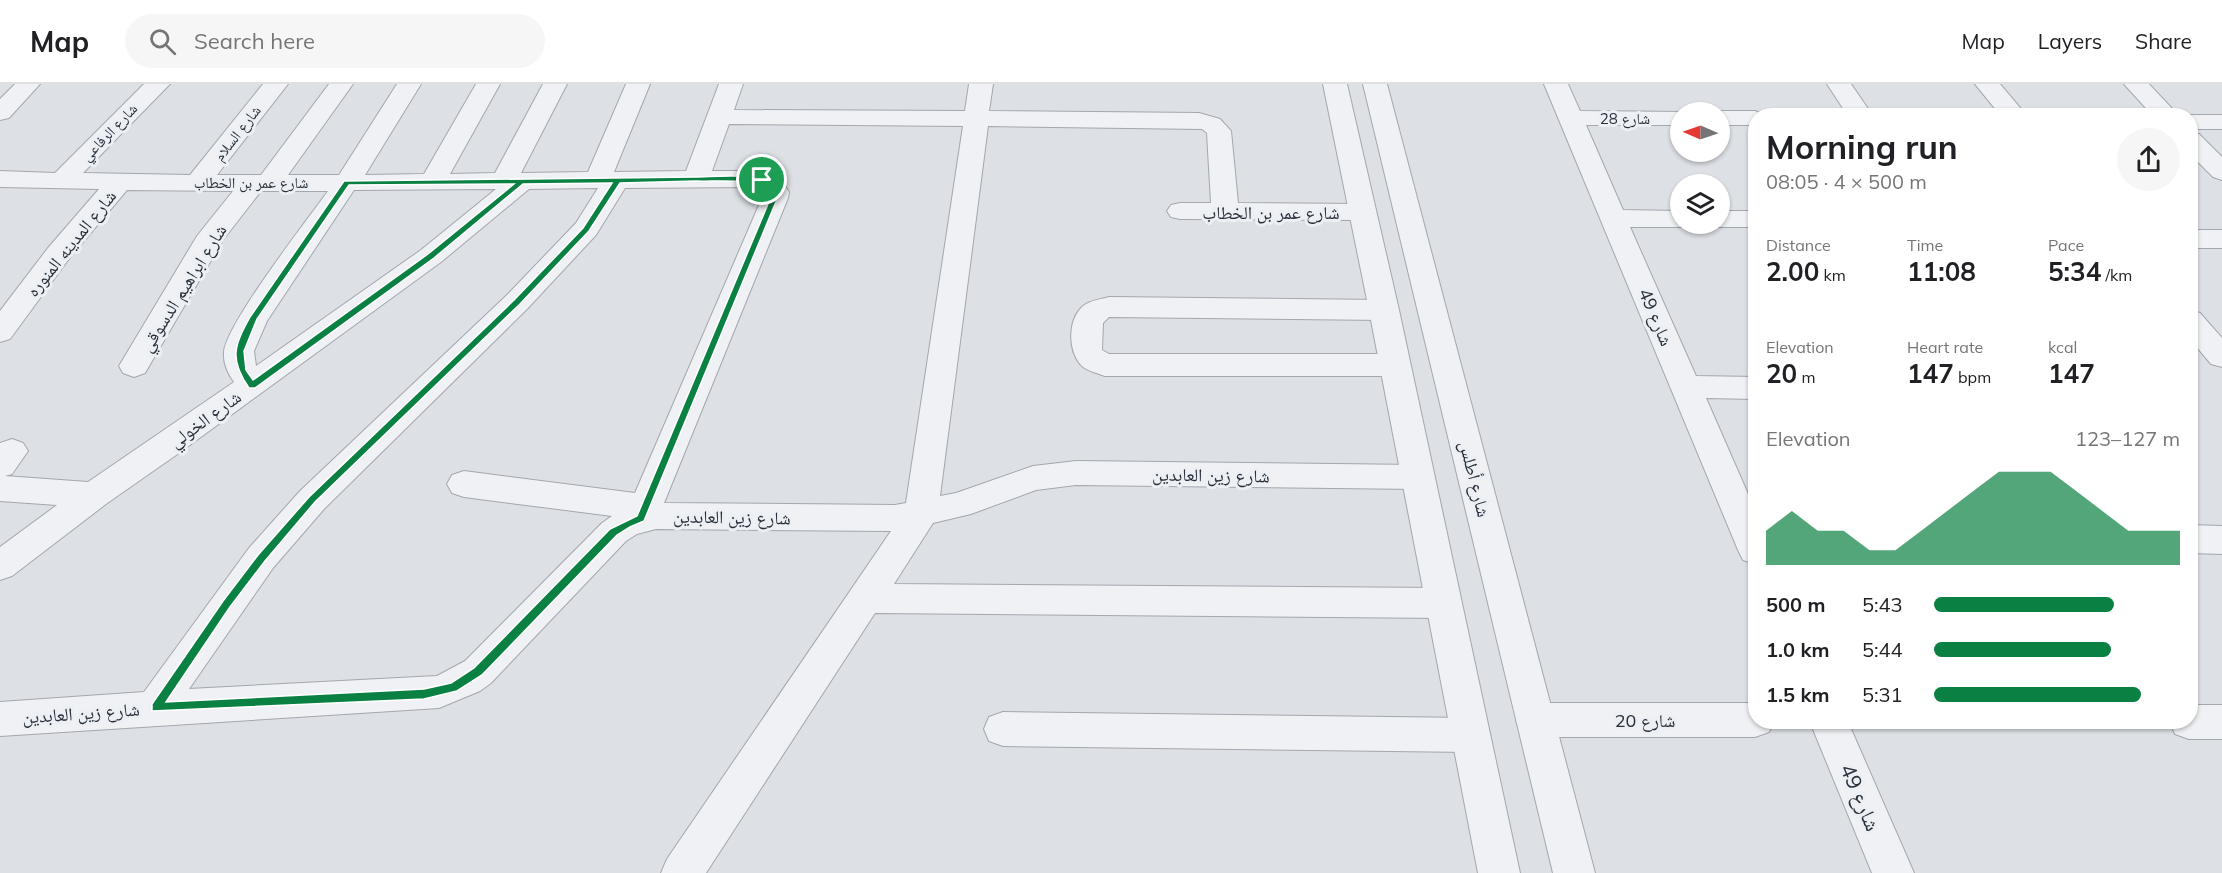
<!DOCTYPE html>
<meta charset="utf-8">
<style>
:root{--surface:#fff;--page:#f6f6f6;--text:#202124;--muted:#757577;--line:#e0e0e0;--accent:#0b8043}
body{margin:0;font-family:Mulish,"Noto Naskh Arabic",sans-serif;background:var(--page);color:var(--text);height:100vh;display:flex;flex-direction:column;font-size:22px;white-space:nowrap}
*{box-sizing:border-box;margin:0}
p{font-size:20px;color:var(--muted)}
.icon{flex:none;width:33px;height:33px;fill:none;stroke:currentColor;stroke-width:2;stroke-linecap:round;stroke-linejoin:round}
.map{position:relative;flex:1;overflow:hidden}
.details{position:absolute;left:1748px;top:24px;width:450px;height:621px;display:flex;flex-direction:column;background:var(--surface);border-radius:24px;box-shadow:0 2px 4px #0004}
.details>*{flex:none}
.needle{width:39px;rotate:272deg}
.fabs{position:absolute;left:1670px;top:18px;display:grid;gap:12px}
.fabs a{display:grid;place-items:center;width:60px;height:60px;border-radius:50%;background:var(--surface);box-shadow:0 2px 4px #0004;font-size:30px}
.pin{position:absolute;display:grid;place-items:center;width:51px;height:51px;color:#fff;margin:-26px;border:3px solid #fff;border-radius:50%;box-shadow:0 2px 6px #0007}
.round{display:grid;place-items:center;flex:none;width:63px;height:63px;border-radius:32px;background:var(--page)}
.overview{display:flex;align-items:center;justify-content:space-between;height:102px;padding:0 18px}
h1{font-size:33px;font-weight:700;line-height:45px}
.figures{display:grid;grid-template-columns:repeat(3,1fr);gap:9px;height:102px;padding:6px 18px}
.figures div{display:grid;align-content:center}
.figures b{font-size:26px;font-weight:700}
.figures small{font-size:16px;font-weight:400}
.figures p{font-size:16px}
.chart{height:168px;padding:12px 18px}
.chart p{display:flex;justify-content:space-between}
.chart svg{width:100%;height:108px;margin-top:6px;fill:var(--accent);opacity:.7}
ul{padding:0 18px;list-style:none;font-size:20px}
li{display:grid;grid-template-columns:96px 72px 1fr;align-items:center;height:45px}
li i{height:15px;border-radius:8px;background:var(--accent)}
header{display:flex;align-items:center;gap:36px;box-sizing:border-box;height:84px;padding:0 30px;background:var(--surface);border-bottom:2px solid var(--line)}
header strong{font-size:28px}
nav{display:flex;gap:33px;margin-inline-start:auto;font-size:21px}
.search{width:420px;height:54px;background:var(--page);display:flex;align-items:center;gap:15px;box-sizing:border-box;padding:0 21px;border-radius:33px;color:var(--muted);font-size:22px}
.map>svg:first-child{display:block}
</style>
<header>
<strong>Map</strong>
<div class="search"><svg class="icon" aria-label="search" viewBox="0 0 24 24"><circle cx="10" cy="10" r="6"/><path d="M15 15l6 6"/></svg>Search here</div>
<nav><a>Map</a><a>Layers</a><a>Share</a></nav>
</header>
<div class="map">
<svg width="2222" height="789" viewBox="0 0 2222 789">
<rect width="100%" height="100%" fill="#dde0e5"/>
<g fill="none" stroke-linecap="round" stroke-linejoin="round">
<g stroke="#a3a7ae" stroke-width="2">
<path id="minor" d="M 15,0 L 40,0 L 9,34 L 0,36 L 0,15 Z
M 144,0 L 170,0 L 83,89 L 190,91 L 263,0 L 288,0 L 217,91 L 261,91 L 329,0 L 353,0 L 288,91 L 339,91 L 397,0 L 421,0 L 365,91 L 424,90 L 476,0 L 500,0 L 450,90 L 495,89 L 543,0 L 567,0 L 521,89 L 588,88 L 626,0 L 650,0 L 614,88 L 686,87 L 719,0 L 743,0 L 734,26 L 965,27 L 969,0 L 993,0 L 989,27 L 1199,29 L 1220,35 L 1231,47 L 1238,119 L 1363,120 L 1372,122 L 1376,128 L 1372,134 L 1363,136 L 1180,135 L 1171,133 L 1167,127 L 1171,121 L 1180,119 L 1211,119 L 1207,49 L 1202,45 L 988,42 L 940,412 L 956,409 L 1033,382 L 1076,377 L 1418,381 L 1430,384 L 1434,393 L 1430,402 L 1418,405 L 1076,401 L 1036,406 L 971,430 L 933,439 L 894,500 L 1443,504 L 1456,509 L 1461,519 L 1456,529 L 1443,534 L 875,529 L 706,789 L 661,789 L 667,775 L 891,447 L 656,445 L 637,450 L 626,457 L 491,599 L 480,607 L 439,624 L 0,652 L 0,618 L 144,608 L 249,464 L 300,407 L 507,211 L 576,139 L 598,104 L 529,105 L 441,178 L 179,369 L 106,420 L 12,492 L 0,496 L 0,463 L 57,421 L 0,417 L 0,359 L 12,355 L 23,359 L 28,367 L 12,390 L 5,392 L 88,398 L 234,298 C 228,290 223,279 224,268 C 226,240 308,135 328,107 L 261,107 L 223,156 L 145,289 L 134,293 L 123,289 L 119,282 L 197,152 L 233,107 L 127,106 L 68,176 L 10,255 L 0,258 L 0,227 L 48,164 L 99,105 L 0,103 L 0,87 L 55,89 ZM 729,40 L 963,42 L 906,419 L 895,421 L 664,419 L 788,114 L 789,108 L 779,93 L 753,87 L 712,87 ZM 753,103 L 761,105 L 762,114 L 635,409 L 464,387 L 452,391 L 447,400 L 452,409 L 464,413 L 612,432 L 602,439 L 465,577 L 437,592 L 189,605 L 273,484 L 324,425 L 527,225 L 596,151 L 625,104 ZM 496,105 L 421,166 L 256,282 L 254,267 L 267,237 L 354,106 Z
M 1544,0 L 1568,0 L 1580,27 L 1688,28 L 1680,28 L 1680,41 L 1586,41 L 1623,126 L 1680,127 L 1680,140 L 1690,140 L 1680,143 L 1630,143 L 1696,292 L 1755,293 L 1755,315 L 1706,314 L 1755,426 L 1755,480 L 1743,476 L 1738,466 Z
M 1827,0 L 1851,0 L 1873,32 L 1848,32 Z
M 1975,0 L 2000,0 L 2027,32 L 2001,32 Z
M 2124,0 L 2149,0 L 2179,32 L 2153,32 Z
M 1719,27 L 1755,27 L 1766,32 L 1755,32 L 1755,41 L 1719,41 L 1719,28 L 1711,28 Z
M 2190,31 L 2222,31 L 2222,45 L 2190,45 L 2190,32 L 2186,32 Z
M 2190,47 L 2199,50 L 2222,73 L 2222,96 L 2213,93 L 2190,70 Z
M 1719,127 L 1755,127 L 1755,143 L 1719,143 L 1709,141 L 1719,140 Z
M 2190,146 L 2222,146 L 2222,164 L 2190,164 Z
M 1109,213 L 1384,216 L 1394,219 L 1399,226 L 1394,233 L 1384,236 L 1109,233 L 1103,239 L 1102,266 L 1109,270 L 1395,270 L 1406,274 L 1410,281 L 1406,288 L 1395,292 L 1105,292 C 1097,289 1086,287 1080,280 C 1067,264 1068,231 1086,220 C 1093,216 1102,215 1109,213 Z
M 2190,226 L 2200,229 L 2222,254 L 2222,283 L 2211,280 L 2190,255 Z
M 2190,441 L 2222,442 L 2222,470 L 2190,469 Z
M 1535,619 L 1755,619 L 1755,638 L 1774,638 L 1769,648 L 1755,653 L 1535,653 L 1521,648 L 1516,636 L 1521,624 Z
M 2190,621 L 2222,621 L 2222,655 L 2189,655 L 2175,650 L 2170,638 L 2190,638 Z
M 1003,628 L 1471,634 L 1485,639 L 1490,651 L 1485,663 L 1471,668 L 1003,662 L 989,657 L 984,645 L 989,633 Z
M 1810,638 L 1848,638 L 1914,789 L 1872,789 Z"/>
</g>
<g stroke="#a3a7ae" stroke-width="2">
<path id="tertiary" d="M 1323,0 L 1347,0 L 1399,226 L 1520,789 L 1478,789 L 1369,226 Z
M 1363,0 L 1387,0 L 1595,789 L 1553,789 Z"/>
</g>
<use href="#minor" fill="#eff1f4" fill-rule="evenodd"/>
<use href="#tertiary" fill="#eff1f4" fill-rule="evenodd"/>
</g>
<path fill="#0b8043" stroke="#fff" stroke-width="1.5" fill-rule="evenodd" d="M 696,93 C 717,93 772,86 780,108 L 644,437 L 630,443 L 617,451 L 482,591 L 457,607 L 424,615 L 152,627 L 152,620 L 223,517 L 258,471 L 309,413 L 514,216 L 583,144 L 612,99 L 523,100 L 434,174 L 255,304 L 249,304 C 229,275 234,262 250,233 L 344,97 ZM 696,97 C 713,98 765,93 773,108 L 637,432 L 610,445 L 474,584 L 451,599 L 424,605 L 166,618 L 230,523 L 265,477 L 315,418 L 520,220 L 589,147 L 620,99 ZM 514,100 L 428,170 L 253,296 L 246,286 L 244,267 L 257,235 L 349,101 Z"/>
<g text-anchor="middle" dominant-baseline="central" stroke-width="6" stroke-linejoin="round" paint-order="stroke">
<g font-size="15" fill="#282f3a" stroke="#eceff3">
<text x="1625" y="34">شارع 28</text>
<text transform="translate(109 48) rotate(-46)">شارع الرفاعي</text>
<text transform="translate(237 49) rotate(-52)">شارع السلام</text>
<text x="251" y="98">شارع عمر بن الخطاب</text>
</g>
<g font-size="18" fill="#282f3a" stroke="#eceff3">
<text x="1271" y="128">شارع عمر بن الخطاب</text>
<text transform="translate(71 159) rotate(-51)">شارع المدينه المنوره</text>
<text transform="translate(183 204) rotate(-58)">شارع ابراهيم الدسوقي</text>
<text transform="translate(1656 233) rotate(67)">شارع 49</text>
<text transform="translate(205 335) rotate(-36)">شارع الخولي</text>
<text transform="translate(1211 391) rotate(1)">شارع زين العابدين</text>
<text transform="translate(1475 395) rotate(76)">شارع أطلس</text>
<text transform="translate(732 433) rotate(1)">شارع زين العابدين</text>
<text transform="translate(81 629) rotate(-4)">شارع زين العابدين</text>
<text x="1645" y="636">شارع 20</text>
</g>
<g font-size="21" fill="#282f3a" stroke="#eceff3">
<text transform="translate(1861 713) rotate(67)">شارع 49</text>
</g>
</g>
</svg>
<div class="fabs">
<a><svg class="needle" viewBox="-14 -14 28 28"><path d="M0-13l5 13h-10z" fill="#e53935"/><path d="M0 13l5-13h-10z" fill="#757577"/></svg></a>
<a><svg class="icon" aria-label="layers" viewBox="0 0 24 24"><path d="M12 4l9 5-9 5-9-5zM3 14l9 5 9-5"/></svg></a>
</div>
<div class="pin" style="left:762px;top:96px;background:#1e9e55"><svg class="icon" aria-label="arrive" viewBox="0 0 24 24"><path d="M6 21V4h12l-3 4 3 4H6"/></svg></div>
<section class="details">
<div class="overview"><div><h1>Morning run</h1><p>08:05 · 4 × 500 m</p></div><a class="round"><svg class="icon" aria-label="share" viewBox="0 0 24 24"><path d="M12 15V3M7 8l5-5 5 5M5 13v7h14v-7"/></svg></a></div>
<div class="figures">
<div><p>Distance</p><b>2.00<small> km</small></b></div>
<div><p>Time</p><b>11:08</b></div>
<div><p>Pace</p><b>5:34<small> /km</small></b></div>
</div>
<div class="figures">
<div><p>Elevation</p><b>20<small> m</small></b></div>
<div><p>Heart rate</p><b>147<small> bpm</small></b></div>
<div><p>kcal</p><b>147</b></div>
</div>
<div class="chart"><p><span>Elevation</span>123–127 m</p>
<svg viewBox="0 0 160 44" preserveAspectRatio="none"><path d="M0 44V30L10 22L20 30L30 30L40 38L50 38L60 30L70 22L80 14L90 6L100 6L110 6L120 14L130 22L140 30L150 30L160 30V44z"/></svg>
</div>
<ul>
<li><b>500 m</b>5:43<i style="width:73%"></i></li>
<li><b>1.0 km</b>5:44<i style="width:72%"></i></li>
<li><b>1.5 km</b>5:31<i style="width:84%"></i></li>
</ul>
</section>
</div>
